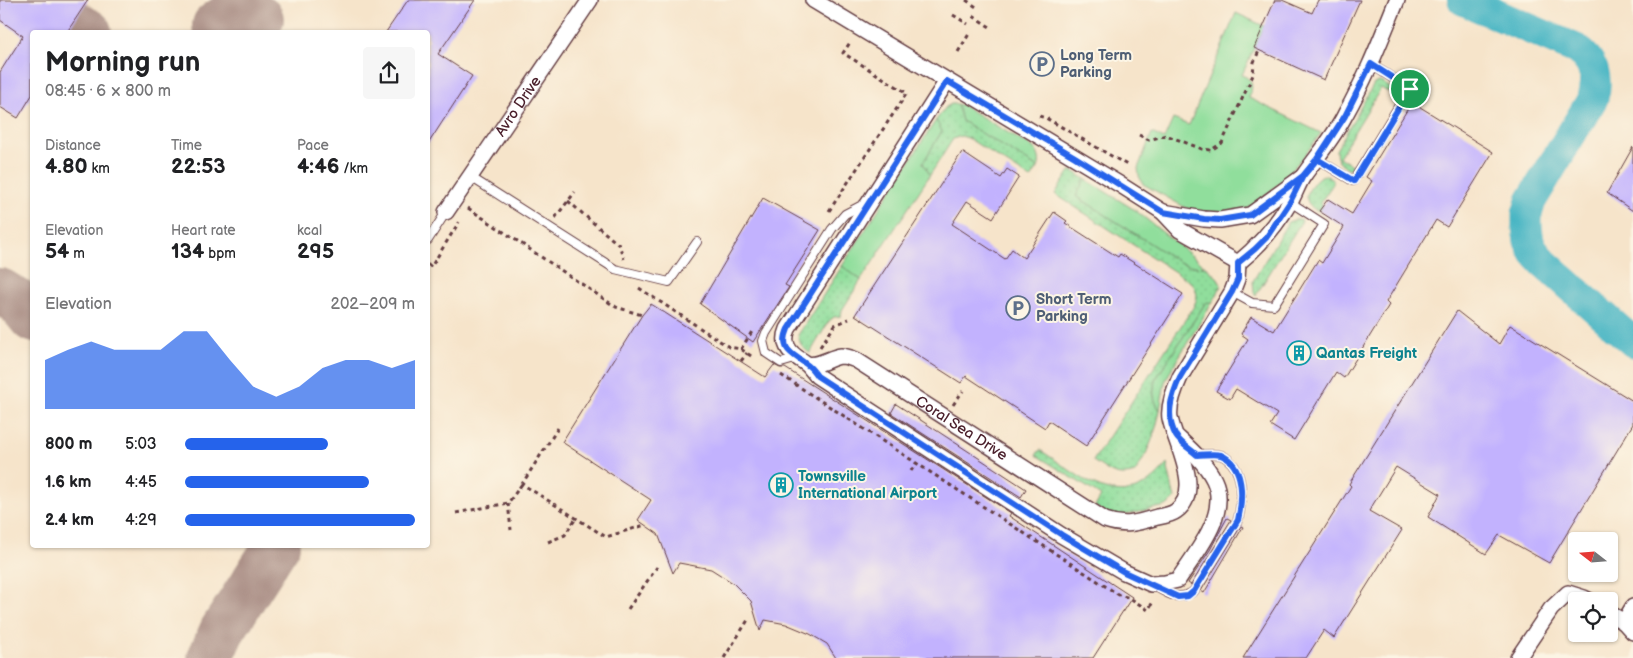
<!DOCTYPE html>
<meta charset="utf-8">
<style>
:root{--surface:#fff;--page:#f6f6f6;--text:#202124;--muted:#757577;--accent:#2563eb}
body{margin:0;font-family:"Balsamiq Sans",sans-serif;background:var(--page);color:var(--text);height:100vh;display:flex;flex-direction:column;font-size:19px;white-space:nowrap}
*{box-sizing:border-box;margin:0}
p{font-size:16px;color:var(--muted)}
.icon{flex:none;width:28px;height:28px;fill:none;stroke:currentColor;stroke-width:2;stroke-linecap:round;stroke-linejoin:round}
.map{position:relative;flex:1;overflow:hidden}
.panel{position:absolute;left:30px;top:30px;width:400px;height:518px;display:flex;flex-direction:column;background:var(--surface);border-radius:5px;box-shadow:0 1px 4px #0004}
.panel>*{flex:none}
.needle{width:32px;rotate:287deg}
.buttons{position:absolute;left:1568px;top:532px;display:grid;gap:10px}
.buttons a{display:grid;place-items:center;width:50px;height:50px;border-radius:5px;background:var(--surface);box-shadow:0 1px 4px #0004;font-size:25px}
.pin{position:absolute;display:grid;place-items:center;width:42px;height:42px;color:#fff;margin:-21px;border:2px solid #fff;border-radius:50%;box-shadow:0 1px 5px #0007}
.round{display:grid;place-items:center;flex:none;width:52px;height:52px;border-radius:5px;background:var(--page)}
.summary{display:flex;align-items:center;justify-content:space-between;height:85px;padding:0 15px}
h1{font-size:28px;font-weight:800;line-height:38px}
.stats{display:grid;grid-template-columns:repeat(3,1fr);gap:8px;height:85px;padding:5px 15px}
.stats div{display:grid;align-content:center}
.stats b{font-size:21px;font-weight:800}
.stats small{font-size:14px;font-weight:400}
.stats p{font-size:14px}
.chart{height:140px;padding:10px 15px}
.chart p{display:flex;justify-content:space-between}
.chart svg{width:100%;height:90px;margin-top:5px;fill:var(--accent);opacity:.7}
ul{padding:0 15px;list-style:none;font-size:16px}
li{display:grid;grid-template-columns:80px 60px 1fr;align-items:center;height:38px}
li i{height:12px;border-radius:6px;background:var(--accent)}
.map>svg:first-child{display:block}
</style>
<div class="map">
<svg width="1633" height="658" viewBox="0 0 1633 658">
<defs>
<pattern id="garden-dots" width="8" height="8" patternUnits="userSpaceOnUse" patternTransform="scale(1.25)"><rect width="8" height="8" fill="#90de9c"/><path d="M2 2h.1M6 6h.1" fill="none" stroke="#7ebe87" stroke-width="1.8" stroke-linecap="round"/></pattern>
</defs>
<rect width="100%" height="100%" fill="#fcf5e5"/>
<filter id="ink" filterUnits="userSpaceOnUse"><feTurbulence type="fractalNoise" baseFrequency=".02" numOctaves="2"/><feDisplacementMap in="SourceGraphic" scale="10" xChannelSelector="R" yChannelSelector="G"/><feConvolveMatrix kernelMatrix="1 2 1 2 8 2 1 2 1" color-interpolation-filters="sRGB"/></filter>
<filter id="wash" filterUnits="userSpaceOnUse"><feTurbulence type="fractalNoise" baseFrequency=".0096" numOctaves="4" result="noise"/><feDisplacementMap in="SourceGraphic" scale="20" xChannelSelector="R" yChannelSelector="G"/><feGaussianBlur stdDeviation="1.12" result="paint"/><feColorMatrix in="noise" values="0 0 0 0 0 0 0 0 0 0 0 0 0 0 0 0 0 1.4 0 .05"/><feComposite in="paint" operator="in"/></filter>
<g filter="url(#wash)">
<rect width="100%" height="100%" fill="#f6e4ca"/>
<path fill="#90de9c" stroke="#6d7e64" d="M 1236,13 L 1264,26 L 1242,75 C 1254,80 1253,87 1249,98 L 1321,133 L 1304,156 L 1279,184 L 1252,206 L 1242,211 L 1208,214 L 1186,208 L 1143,184 L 1139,176 L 1138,168 L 1152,133 L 1164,139 L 1173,119 L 1189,125 Z
M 957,104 L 962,105 L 1035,149 C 1039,155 1041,161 1038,168 L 962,121 Z
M 936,120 L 942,131 L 923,163 L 930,175 L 861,280 L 842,266 Z
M 1085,179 L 1135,210 L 1206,267 L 1191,266 L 1179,262 L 1076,196 Z
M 1207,302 L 1212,303 L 1172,368 L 1165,382 L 1160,410 C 1152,399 1153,393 1155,380 L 1204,305 Z"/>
<path fill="url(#garden-dots)" stroke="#6d7e64" d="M 1379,82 L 1383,83 L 1395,91 L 1395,96 L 1381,88 L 1339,157 L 1353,166 L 1349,169 C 1341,164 1336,160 1336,150 L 1374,84 Z
M 951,104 L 957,104 L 962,121 L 1038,168 L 1031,179 L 968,138 L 961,136 L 953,139 L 930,175 L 923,163 L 942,131 L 936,120 L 946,107 Z
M 1070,171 L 1073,171 L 1085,179 L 1076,196 L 1179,262 L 1191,266 L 1206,267 L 1218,278 L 1221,285 L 1217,295 L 1212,303 L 1207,302 L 1204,305 L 1155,380 C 1153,393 1152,399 1160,410 C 1155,435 1149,451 1135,473 C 1116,479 1109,471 1093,461 L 1194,306 C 1198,297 1198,292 1192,283 L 1055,194 Z
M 1325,175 L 1333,179 L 1333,184 L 1320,203 L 1323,205 L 1319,211 C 1312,209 1308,204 1306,197 C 1310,188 1315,176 1325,175 Z
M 1297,219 L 1301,219 L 1302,221 L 1256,295 L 1254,293 L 1253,281 L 1288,222 Z
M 842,266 L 861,280 L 842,310 L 841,316 L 834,317 L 829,321 L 810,353 C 802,348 800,344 798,335 Z
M 1040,450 C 1084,478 1123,520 1167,464 L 1175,499 L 1166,506 L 1120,516 L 1110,515 L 1095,507 L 1101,496 L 1036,455 Z"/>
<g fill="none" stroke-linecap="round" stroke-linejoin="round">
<path stroke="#48b6c4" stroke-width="31" d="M 1463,0 L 1576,49 C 1593,60 1599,78 1593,98 L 1531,201 L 1527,214 L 1527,227 L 1529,241 L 1535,253 L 1544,263 L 1633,342"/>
<path stroke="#a0827a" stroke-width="46" d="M 74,23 L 89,32
M 215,25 C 229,12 244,13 261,19
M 0,291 L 18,302 L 32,319
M 210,658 L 222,631 L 277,545"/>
</g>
<g id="blocks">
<path fill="#c2b2fe" d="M 0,0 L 88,0 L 67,32 L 32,32 L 32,95 L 18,118 L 0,107 L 0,72 L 23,36 L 0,20 Z
M 408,0 L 475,0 L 438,54 L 472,76 L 428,144 L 428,32 L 386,32 Z
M 1275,0 L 1282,0 L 1312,13 L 1318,0 L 1360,0 L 1324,80 L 1254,48 Z
M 1412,102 L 1493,152 L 1447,227 L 1436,220 L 1386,302 L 1389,305 L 1344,378 L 1336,372 L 1294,440 L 1270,425 L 1277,414 L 1236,389 L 1230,399 L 1216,391 L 1248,339 L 1241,334 L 1251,317 L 1274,331 L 1318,260 L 1322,263 L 1344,227 L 1319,211 L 1328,199 L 1352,214 L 1372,181 L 1366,177 Z
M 1633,147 L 1633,211 L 1607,193 Z
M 962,152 L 1001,178 L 1007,169 L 1019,177 L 993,218 L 967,201 L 952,224 L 1005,259 L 1012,249 L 1024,258 L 1054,212 L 1067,221 L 1065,223 L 1118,257 L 1120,254 L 1183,294 L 1086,446 L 1049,421 L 1045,428 L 966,376 L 961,383 L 855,315 Z
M 763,198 L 820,230 L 785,285 L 789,287 L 753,342 L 700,304 Z
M 651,304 L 765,377 L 774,365 L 780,368 L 785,368 L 1011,513 L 1009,516 L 1132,597 L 1093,658 L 836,658 L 827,644 L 810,634 L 786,624 L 765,620 L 760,631 L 751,601 L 733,583 L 711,569 L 679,563 L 673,573 L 658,534 L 638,520 L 651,500 L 562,442 L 642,315 Z
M 1457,311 L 1499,344 L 1510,325 L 1633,401 L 1633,424 L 1549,563 L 1499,535 L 1486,554 L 1428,517 L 1440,494 L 1396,467 L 1369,511 L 1402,530 L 1334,638 L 1324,630 L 1306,658 L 1243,658 L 1351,486 L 1349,484 Z
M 896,404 L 1026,489 L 1021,497 L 891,413 Z
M 1227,518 L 1231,520 L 1191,585 L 1188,583 L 1210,550 Z
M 1241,526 L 1243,527 L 1204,593 L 1201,591 Z"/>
</g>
</g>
<g filter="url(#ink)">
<use href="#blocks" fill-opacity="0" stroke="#643d43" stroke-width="1"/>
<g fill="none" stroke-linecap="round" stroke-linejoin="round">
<g stroke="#643d43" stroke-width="10">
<path id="lane" d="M 1317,159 L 1353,181 L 1409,89 L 1371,64
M 469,176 L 615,269 L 669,282 L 697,242
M 428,240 L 446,212
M 1232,292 L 1252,303 L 1274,305 L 1324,224 L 1290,202
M 798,358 L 781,363 L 766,353 L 763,341 L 766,333 L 832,229 L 845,214 L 864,204
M 1153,585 C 1168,594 1179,602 1194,591 L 1238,520 C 1243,499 1245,466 1221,455 C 1214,453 1204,455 1197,455"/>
</g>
<g stroke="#643d43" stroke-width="18">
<g id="street">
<path d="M 813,0 L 1119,184 L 1163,212 L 1180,230 L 1238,263"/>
<path id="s1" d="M 947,81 L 788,329 C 782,343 788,352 801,360 C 803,361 805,363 807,364 C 819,367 830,357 841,356 C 846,356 851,358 856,360 L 1105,520 C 1125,527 1137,523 1157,517 C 1163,516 1171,515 1176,511 C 1204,491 1175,444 1170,418 C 1168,406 1175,388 1180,377 L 1232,292 L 1237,279 L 1238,263"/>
<path id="s2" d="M 446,212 L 590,0"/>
<path d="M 1163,212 L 1204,219 L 1220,220 L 1250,215 L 1301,178"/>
<path d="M 1238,263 C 1259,246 1276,226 1290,202 C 1295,194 1298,183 1304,175 C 1318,155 1334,137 1345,115 C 1366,78 1381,39 1397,0"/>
<path d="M 808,365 L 817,376 L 1061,535 L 1124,572 L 1151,584 L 1165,583 L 1178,580 C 1196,552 1230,514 1214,480 C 1206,463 1190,449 1177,437"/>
<path d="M 1609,613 L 1624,622 L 1633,632"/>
<path d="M 1624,622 L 1633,607"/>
<path d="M 1518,658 L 1551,609 L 1568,593 L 1584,598 L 1590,601"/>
</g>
</g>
<path stroke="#643d43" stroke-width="3" stroke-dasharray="4 4" stroke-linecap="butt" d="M 966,0 L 978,8
M 953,15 L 968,24
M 973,16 L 990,27
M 958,52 L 969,34
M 1039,116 L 1046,118 L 1127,165
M 1139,135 L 1149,140 L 1166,135 L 1202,149 L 1211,150 L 1222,143 L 1253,75 L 1254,62 L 1259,51
M 568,201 L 619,245 L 624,259
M 468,208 L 616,307 L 642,315
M 829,211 L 907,93 L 843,53 L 851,41
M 555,218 L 575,192
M 428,264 L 431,267 L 459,222
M 639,288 L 729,347 L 741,349 L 754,358
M 820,347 L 835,325 L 849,319
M 741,349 L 753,330
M 741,361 L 747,353
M 781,375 L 1119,595 L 1130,598 L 1148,610 L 1153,602
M 953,405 L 963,391
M 558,428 L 522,484 L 606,537 L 645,525
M 911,471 L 916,463
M 508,503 L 511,530
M 456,513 L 508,503 L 522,484
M 548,542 L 565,535 L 576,518
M 628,609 L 657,567
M 724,658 L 748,620"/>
<use href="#lane" stroke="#fff" stroke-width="8"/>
<use href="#street" stroke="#fff" stroke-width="15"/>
</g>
</g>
<g fill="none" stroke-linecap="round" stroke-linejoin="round" filter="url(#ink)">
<g stroke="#fff" stroke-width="10">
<path id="route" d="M 1410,89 L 1354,181 L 1317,159 L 1303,176 L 1250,215 L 1220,220 L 1204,219 L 1163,212 L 1075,157 L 947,81 L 788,329 C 779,350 792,353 806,364 C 811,367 814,372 817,376 L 1062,535 L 1124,572 L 1178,597 L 1188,596 L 1194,591 L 1238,520 C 1243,499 1245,465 1221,455 C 1214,453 1204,455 1197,455 C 1190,449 1180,443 1176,436 C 1165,416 1171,397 1180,377 L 1232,292 L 1238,279 L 1238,263 L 1255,249 L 1266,238 L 1290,202 L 1303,176 L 1317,159 L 1345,116 L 1371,64 L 1410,89"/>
</g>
<use href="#route" stroke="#2563eb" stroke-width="6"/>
</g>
<defs>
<g id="parking-ring" transform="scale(1.25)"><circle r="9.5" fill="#fcf5e5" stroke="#5c6f8a" stroke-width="1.5"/><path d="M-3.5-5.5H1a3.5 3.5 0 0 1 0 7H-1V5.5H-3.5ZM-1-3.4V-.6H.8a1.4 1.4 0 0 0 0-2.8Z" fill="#5c6f8a"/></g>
<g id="building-ring" transform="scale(1.25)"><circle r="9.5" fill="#fcf5e5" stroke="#0f9aa8" stroke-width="1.5"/><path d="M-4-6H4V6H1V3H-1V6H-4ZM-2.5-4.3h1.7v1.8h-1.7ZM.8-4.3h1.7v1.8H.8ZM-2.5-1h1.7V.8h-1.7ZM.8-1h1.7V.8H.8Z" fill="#0f9aa8"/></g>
</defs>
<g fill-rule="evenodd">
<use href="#parking-ring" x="1042" y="64"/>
<use href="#parking-ring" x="1018" y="308"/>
<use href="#building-ring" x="1299" y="353"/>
<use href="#building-ring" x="781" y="485"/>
</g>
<g text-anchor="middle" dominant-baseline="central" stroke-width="4" stroke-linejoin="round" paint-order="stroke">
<g font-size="15" font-weight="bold" fill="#4e5e75" stroke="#fcf5e5" text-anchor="start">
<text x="1060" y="55">Long Term<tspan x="1060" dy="17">Parking</tspan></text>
<text x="1036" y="299">Short Term<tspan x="1036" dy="17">Parking</tspan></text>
</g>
<g font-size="15" fill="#4a1f2b" stroke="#fcf5e5">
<text stroke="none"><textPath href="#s2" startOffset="128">Avro Drive</textPath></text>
<text stroke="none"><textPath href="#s1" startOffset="516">Coral Sea Drive</textPath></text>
</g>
<g font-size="15" font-weight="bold" fill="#0d838f" stroke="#fcf5e5" text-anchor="start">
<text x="1316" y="353">Qantas Freight</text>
<text x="798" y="476">Townsville<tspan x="798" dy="17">International Airport</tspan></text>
</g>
</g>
</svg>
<div class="buttons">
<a><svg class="needle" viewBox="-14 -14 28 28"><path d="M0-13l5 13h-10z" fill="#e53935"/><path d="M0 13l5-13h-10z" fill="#757577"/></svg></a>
<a><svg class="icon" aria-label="locate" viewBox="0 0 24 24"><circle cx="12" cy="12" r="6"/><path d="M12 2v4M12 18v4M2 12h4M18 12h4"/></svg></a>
</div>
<div class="pin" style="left:1410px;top:89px;background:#1e9e55"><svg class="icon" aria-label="arrive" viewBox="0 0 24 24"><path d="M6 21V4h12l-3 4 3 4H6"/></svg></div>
<section class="panel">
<div class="summary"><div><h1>Morning run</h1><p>08:45 · 6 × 800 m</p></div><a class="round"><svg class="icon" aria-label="share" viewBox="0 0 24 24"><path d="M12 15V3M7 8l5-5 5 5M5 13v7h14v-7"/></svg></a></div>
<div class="stats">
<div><p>Distance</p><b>4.80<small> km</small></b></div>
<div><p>Time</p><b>22:53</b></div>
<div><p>Pace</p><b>4:46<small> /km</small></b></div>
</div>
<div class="stats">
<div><p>Elevation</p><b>54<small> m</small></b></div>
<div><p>Heart rate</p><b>134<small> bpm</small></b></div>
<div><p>kcal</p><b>295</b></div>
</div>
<div class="chart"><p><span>Elevation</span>202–209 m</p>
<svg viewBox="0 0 160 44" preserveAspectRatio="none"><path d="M0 44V20L10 15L20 11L30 15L40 15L50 15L60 6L70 6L80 20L90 33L100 38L110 33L120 24L130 20L140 20L150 24L160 20V44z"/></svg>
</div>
<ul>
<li><b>800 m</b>5:03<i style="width:62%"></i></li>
<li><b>1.6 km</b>4:45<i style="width:80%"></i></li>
<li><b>2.4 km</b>4:29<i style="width:100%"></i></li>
</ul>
</section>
</div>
